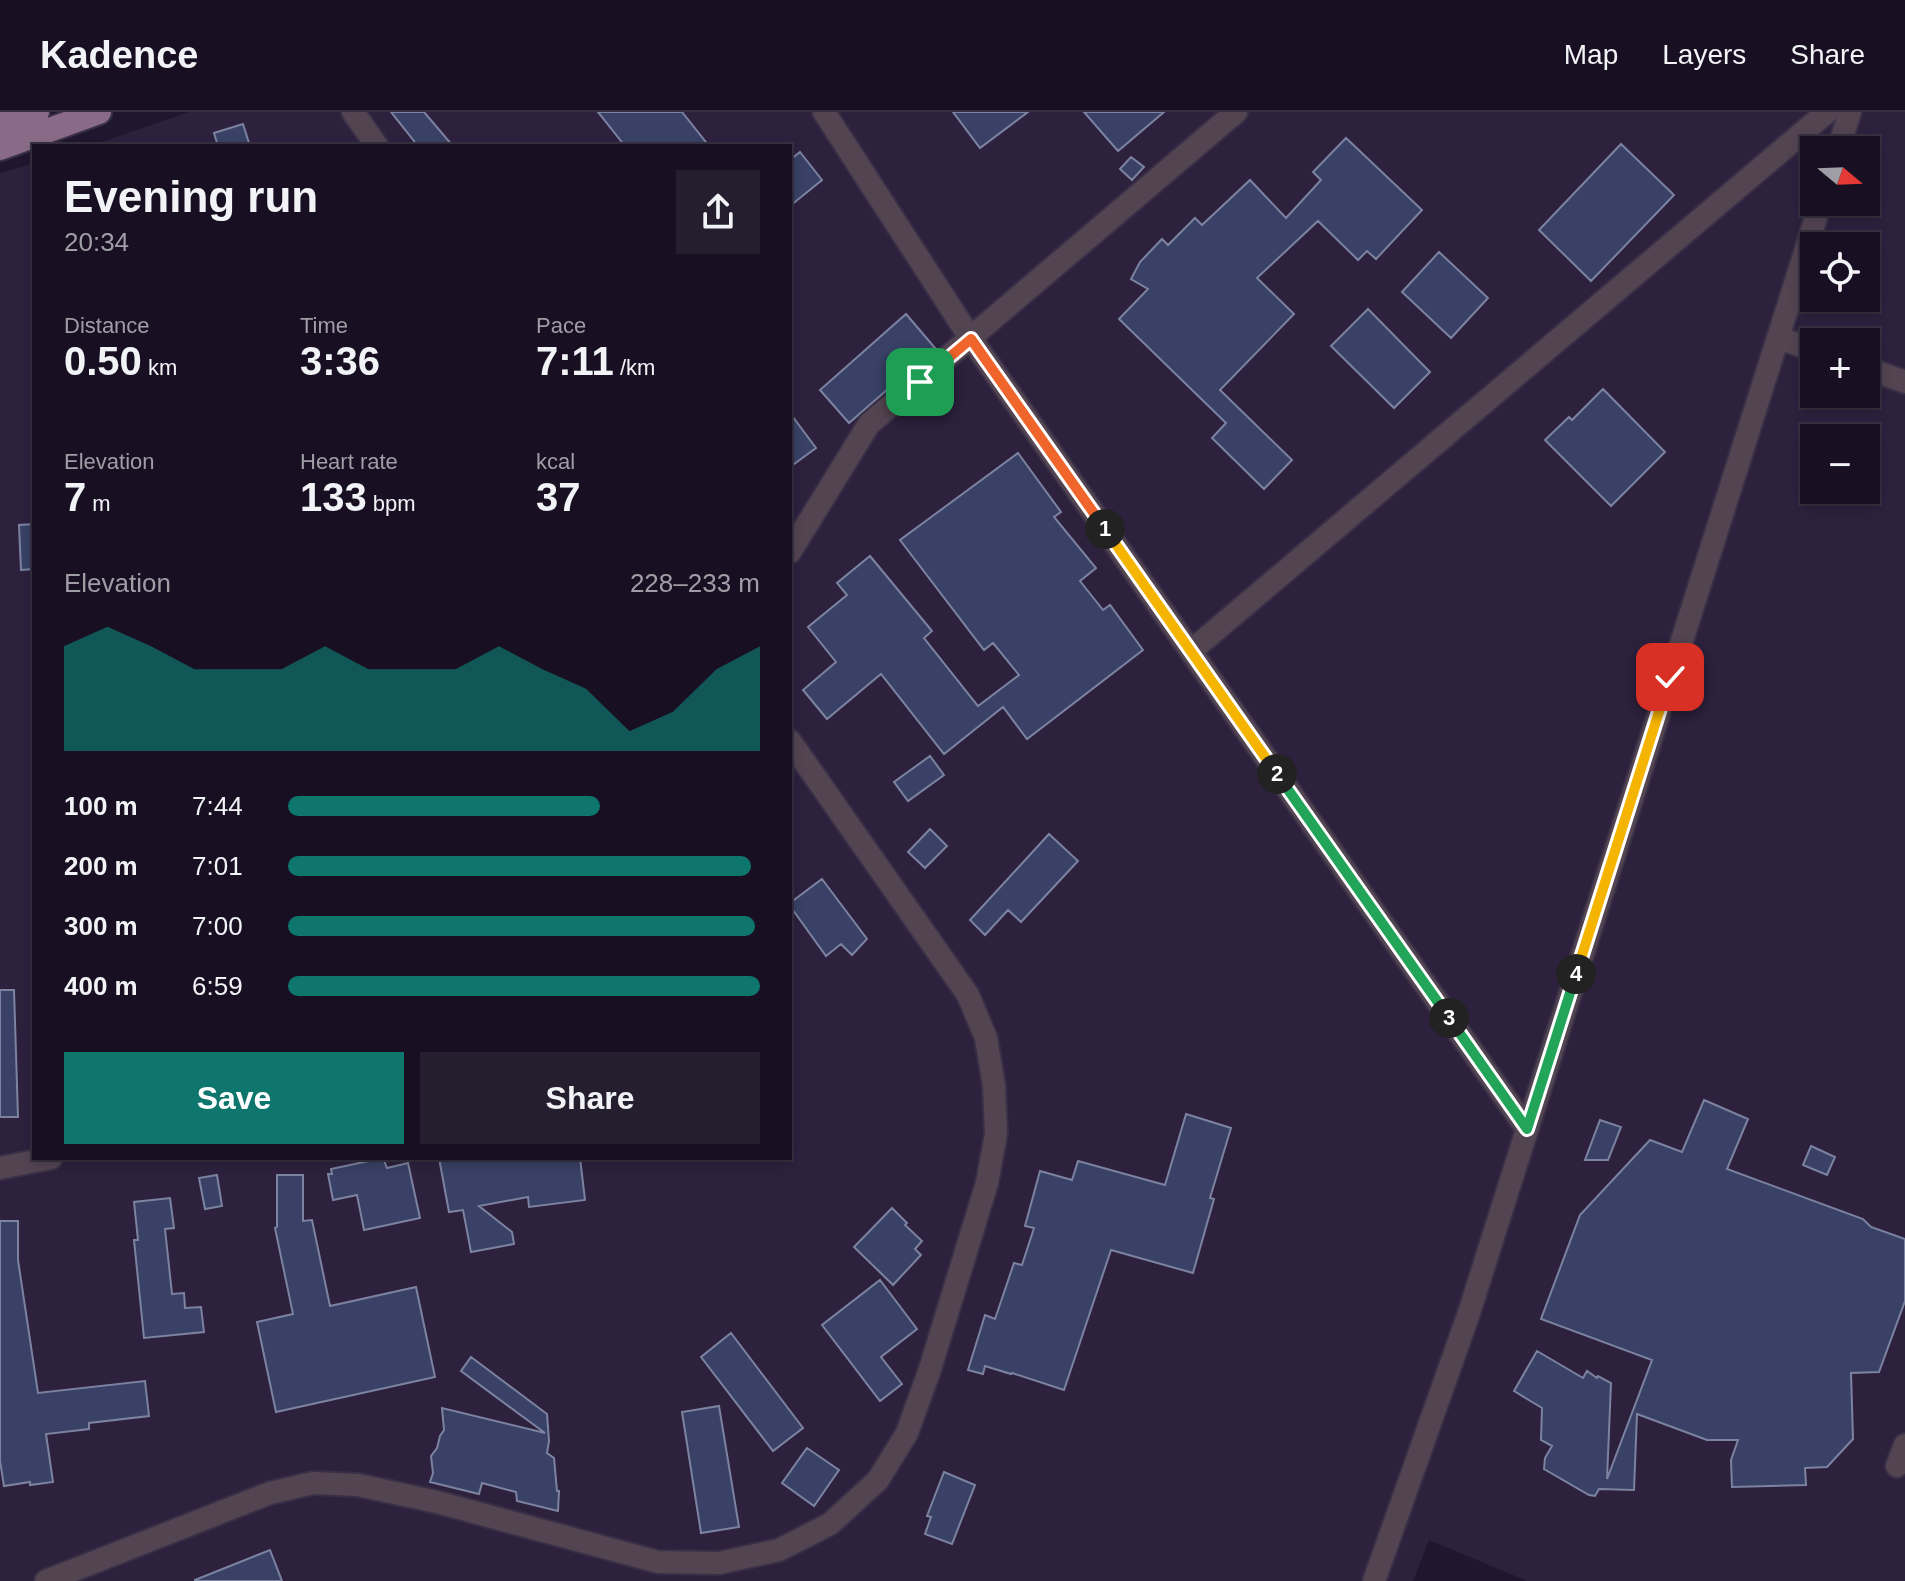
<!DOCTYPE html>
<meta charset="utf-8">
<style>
:root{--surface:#181022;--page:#251e2f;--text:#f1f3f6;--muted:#9f9da5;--line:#363040;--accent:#0f766e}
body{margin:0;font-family:Helvetica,sans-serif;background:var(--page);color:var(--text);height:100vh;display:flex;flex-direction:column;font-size:30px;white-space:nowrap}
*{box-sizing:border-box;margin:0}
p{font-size:26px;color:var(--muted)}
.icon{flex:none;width:44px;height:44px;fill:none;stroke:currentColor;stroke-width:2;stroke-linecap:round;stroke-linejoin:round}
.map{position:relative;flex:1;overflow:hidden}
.drawer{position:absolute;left:32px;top:32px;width:760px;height:1016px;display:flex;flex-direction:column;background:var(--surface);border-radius:0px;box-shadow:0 4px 12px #0003,0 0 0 2px var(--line)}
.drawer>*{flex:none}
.needle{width:52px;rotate:109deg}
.fabs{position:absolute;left:1800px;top:24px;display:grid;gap:16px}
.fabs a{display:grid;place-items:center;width:80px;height:80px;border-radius:0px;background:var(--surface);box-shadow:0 4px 12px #0003,0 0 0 2px var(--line);font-size:40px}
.pin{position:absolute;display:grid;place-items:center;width:68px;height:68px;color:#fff;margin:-34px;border-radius:16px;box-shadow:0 4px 12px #0006}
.km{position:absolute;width:40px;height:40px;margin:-20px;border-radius:50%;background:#222;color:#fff;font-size:22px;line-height:40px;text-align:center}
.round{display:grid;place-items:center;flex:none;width:84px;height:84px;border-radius:0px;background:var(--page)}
.overview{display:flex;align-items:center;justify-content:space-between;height:136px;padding:0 32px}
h1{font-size:44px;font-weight:700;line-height:60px}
.figures{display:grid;grid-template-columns:repeat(3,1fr);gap:12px;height:136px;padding:8px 32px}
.figures div{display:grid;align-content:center}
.figures b{font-size:40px;font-weight:700}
.figures small{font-size:22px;font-weight:400}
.figures p{font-size:22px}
.chart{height:224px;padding:16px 32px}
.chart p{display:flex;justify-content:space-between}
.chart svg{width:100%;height:144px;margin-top:8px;fill:var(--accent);opacity:.7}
.cta{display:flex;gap:16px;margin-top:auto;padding:16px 32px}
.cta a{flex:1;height:92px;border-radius:0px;background:var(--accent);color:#fff;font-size:32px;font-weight:700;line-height:92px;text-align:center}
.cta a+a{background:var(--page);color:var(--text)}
ul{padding:0 32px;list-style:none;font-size:26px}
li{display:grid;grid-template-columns:128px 96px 1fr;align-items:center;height:60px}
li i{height:20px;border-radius:10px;background:var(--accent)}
header{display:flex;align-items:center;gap:48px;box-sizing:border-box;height:112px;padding:0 40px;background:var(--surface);border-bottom:2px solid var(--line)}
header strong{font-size:38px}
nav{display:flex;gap:44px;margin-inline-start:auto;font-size:28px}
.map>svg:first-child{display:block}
</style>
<header>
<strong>Kadence</strong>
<nav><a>Map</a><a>Layers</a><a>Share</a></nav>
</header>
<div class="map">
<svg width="1905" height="1469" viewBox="0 0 1905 1469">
<rect width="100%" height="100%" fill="#20162e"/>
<path fill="#2d213e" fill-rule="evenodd" d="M 189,0 L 1905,0 L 1905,1469 L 1527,1469 L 1429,1428 L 1413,1469 L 0,1469 L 0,61 L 34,51 L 34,1046 L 790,1046 L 790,34 L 90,34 ZM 1814,38 L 1866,38 L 1866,90 L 1814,90 ZM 1814,134 L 1866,134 L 1866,186 L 1814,186 ZM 1814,230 L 1866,230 L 1866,282 L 1814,282 ZM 1814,326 L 1866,326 L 1866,378 L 1814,378 Z"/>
<path fill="#394166" stroke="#7c83a0" stroke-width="2" d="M 391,0 L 424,0 L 453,34 L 418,34 Z
M 598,0 L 682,0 L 709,34 L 625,34 Z
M 953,0 L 1028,0 L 980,36 Z
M 1084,0 L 1164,0 L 1118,39 Z
M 243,12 L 250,34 L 218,34 L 214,21 Z
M 1346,26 L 1422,98 L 1376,147 L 1367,139 L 1358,148 L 1318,109 L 1257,166 L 1294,202 L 1220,278 L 1292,348 L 1264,377 L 1212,326 L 1226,311 L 1119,207 L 1148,177 L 1131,167 L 1140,150 L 1162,127 L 1168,133 L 1195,106 L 1202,113 L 1250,68 L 1286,106 L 1321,68 L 1313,60 Z
M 1621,32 L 1674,83 L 1591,169 L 1539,118 Z
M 800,40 L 822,68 L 790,94 L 790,48 Z
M 1131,45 L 1144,55 L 1132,68 L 1120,57 Z
M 1439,140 L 1488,186 L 1451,226 L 1402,180 Z
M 1368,197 L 1430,260 L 1394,296 L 1331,234 Z
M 906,202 L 935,236 L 849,311 L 820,278 Z
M 1603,277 L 1665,340 L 1611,394 L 1545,328 L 1569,305 L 1572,308 Z
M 790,301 L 816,336 L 790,355 Z
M 1018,341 L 1061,400 L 1054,405 L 1096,456 L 1080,469 L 1103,498 L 1110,493 L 1143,538 L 1027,627 L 1003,595 L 944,642 L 881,562 L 827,607 L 803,578 L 836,550 L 808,515 L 847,483 L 837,471 L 870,444 L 932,519 L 924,526 L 978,594 L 1019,563 L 993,531 L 984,538 L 900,428 Z
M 34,412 L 34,457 L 21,458 L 19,413 Z
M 930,644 L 944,663 L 908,689 L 894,670 Z
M 930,717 L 947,734 L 925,756 L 908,740 Z
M 1049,722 L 1078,749 L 1021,810 L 1008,798 L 985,823 L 970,808 Z
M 822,767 L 867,827 L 852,843 L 841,832 L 826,844 L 790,794 L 790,791 Z
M 0,878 L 14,878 L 18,1005 L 0,1005 Z
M 1704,988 L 1748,1007 L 1727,1057 L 1863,1107 L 1871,1115 L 1905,1127 L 1905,1189 L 1879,1260 L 1851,1261 L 1853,1327 L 1827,1355 L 1805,1356 L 1806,1373 L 1732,1375 L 1731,1348 L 1738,1328 L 1707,1328 L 1637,1302 L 1634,1378 L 1599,1377 L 1595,1384 L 1589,1383 L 1544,1357 L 1545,1346 L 1552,1334 L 1541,1328 L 1542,1296 L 1514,1279 L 1537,1239 L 1583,1266 L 1587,1259 L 1597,1266 L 1598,1264 L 1611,1271 L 1607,1367 L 1652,1248 L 1541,1207 L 1580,1103 L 1650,1028 L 1682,1040 Z
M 1186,1002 L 1231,1016 L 1210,1086 L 1214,1087 L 1193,1161 L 1111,1138 L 1064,1278 L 1012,1261 L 1011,1262 L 985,1254 L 983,1262 L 968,1258 L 985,1203 L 995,1207 L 1014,1151 L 1022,1153 L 1034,1116 L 1025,1114 L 1040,1059 L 1072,1068 L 1078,1049 L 1165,1073 Z
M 1600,1008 L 1621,1015 L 1608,1048 L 1585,1048 Z
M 1811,1034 L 1835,1045 L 1827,1063 L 1803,1053 Z
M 383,1046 L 387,1056 L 408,1051 L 420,1106 L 364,1118 L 357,1083 L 333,1088 L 328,1062 L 332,1062 L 331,1057 Z
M 439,1046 L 580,1046 L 585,1088 L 529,1095 L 528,1085 L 479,1094 L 512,1120 L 514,1132 L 471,1140 L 463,1098 L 449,1100 Z
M 217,1063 L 222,1094 L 205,1097 L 199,1066 Z
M 277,1063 L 303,1063 L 303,1109 L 312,1108 L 330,1194 L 416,1175 L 435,1265 L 276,1300 L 257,1210 L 293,1202 L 275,1116 L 277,1115 Z
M 170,1086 L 174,1116 L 165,1117 L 172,1182 L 184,1181 L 185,1196 L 201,1195 L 204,1220 L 144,1226 L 134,1128 L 138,1128 L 134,1090 Z
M 892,1096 L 907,1111 L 905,1113 L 922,1129 L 915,1137 L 921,1143 L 893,1173 L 854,1135 Z
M 0,1109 L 18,1109 L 18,1148 L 38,1281 L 145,1269 L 149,1304 L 89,1311 L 89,1317 L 46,1322 L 53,1370 L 30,1373 L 30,1370 L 4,1374 L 0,1349 Z
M 880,1168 L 917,1217 L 881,1245 L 902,1272 L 880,1289 L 822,1213 Z
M 731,1221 L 803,1316 L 773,1339 L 701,1245 Z
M 471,1245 L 547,1302 L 549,1329 L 547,1341 L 554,1346 L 557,1379 L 559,1379 L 558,1399 L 517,1389 L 516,1380 L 482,1371 L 479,1382 L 430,1370 L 433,1361 L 431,1344 L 437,1336 L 440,1324 L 444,1318 L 442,1296 L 545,1321 L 461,1259 Z
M 719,1294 L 739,1415 L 701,1421 L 682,1300 Z
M 807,1336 L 839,1358 L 814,1394 L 782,1371 Z
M 944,1360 L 975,1373 L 952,1432 L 925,1422 L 931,1405 L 927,1404 Z
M 270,1438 L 282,1469 L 195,1469 L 195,1468 Z"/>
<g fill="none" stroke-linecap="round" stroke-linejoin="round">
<g stroke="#393047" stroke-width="26">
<path id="minor" d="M 353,0 L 377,34
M 824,0 L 971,227 L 1527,1017
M 1838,38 L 1850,0
M 1778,226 L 1814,238
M 1866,256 L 1905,270
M 790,440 L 869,312 L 1236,0
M 1191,539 L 1827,0
M 0,1056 L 51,1046
M 1897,1354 L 1905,1333
M 46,1469 L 270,1381 L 313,1371 L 358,1373 L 437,1390 L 658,1450 L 719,1451 L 779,1438 L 830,1412 L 878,1368 L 907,1321 L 930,1257 L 987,1071 L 996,1022 L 994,974 L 986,926 L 968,883 L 790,629
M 1374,1469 L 1468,1204 L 1821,90"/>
</g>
<g stroke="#393047" stroke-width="28">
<path id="major" d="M 0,11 L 37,0
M 0,36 L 99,0"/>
</g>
<use href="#minor" stroke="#534451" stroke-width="22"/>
<use href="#major" stroke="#896b87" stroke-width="24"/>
</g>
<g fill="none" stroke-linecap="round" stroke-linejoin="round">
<g stroke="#fff" stroke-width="16">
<path id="split-1" d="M 920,270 L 971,227 L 1105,417"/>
</g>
<g stroke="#fff" stroke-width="16">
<path id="split-2" d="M 1105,417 L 1277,662"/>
</g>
<g stroke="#fff" stroke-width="16">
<path id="split-3" d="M 1277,662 L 1449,906"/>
</g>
<g stroke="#fff" stroke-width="16">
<path id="split-4" d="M 1449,906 L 1527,1017 L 1576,862"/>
</g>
<g stroke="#fff" stroke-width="16">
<path id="split-5" d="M 1576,862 L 1670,565"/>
</g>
<use href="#split-1" stroke="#f0652b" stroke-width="10"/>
<use href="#split-2" stroke="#f5b400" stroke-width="10"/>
<use href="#split-3" stroke="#22a559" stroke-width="10"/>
<use href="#split-4" stroke="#22a559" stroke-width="10"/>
<use href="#split-5" stroke="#f5b400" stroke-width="10"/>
</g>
</svg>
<div class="fabs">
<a><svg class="needle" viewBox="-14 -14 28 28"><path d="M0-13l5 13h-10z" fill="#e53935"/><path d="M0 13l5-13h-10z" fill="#9f9da5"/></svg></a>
<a><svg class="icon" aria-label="locate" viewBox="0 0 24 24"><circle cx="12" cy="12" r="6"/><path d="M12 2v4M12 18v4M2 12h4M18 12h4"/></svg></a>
<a>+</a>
<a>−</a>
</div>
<div class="pin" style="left:920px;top:270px;background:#1e9e55"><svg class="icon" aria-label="arrive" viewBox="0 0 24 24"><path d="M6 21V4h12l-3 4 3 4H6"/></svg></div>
<div class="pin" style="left:1670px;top:565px;background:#d93025"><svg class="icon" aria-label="check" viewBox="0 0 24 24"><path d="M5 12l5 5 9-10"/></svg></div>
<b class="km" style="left:1105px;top:417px">1</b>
<b class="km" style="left:1277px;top:662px">2</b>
<b class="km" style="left:1449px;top:906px">3</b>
<b class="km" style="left:1576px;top:862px">4</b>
<section class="drawer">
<div class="overview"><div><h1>Evening run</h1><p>20:34</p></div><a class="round"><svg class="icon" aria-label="share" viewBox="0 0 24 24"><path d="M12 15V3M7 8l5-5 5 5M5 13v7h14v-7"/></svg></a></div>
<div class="figures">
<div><p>Distance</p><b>0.50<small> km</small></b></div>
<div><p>Time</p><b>3:36</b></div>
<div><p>Pace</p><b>7:11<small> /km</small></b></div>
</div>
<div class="figures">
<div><p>Elevation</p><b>7<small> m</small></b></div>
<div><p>Heart rate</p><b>133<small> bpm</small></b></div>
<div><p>kcal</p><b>37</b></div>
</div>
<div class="chart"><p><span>Elevation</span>228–233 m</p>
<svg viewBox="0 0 160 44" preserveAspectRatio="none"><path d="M0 44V12L10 6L20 12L30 19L40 19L50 19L60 12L70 19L80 19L90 19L100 12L110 19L120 25L130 38L140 32L150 19L160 12V44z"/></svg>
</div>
<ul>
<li><b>100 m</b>7:44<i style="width:66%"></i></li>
<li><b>200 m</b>7:01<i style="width:98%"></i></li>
<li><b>300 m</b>7:00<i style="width:99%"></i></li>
<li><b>400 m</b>6:59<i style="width:100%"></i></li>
</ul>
<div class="cta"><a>Save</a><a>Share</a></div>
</section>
</div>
